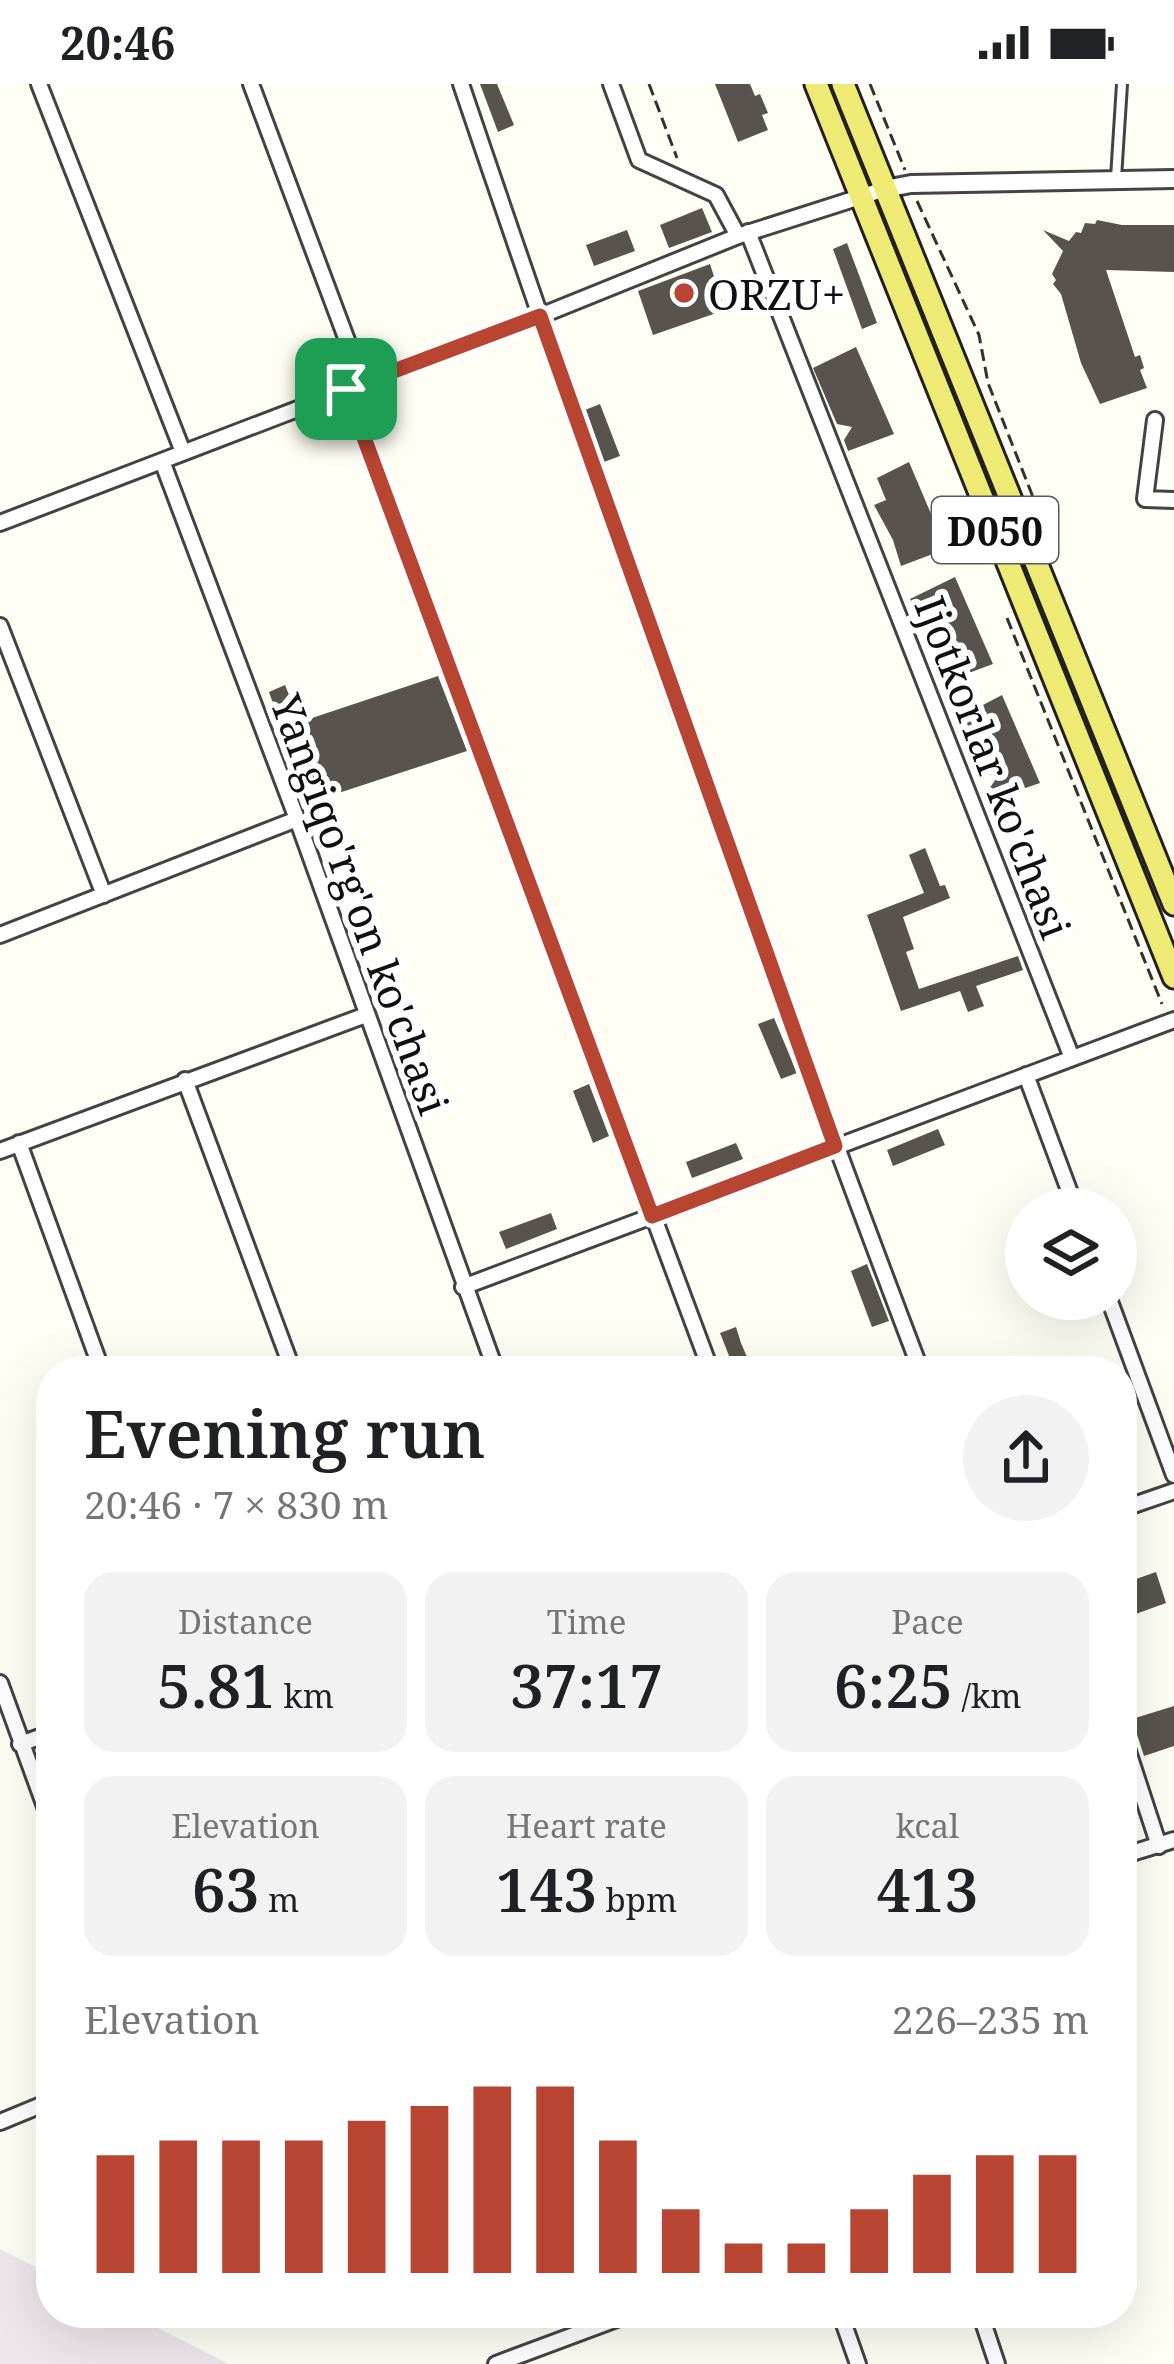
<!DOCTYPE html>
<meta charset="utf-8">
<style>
:root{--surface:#fff;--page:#f2f2f2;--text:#202124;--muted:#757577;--accent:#b84531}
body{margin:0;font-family:"Noto Serif",serif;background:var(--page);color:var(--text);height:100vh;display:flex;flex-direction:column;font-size:45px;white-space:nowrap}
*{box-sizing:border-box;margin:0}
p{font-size:39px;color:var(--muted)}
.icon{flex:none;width:66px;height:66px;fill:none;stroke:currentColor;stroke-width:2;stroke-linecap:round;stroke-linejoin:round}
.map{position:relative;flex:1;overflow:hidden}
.sheet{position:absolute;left:36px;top:1272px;width:1101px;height:972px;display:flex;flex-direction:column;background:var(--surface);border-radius:48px;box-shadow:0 12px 48px #0002}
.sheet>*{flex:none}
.controls{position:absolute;left:1005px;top:1104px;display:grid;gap:24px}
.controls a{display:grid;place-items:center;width:132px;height:132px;border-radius:50%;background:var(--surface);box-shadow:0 12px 48px #0002;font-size:60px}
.pin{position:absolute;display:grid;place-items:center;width:102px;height:102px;color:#fff;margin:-51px;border-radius:24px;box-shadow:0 6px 18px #0006}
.round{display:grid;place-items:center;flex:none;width:126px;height:126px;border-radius:63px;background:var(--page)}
.headline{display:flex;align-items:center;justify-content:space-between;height:204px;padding:0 48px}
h1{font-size:66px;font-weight:600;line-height:90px}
.figures{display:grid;grid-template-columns:repeat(3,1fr);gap:18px;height:204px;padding:12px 48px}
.figures div{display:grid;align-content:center;border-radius:30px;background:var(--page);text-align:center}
.figures b{font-size:60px;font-weight:600}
.figures small{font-size:33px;font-weight:400}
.figures p{font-size:33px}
.chart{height:336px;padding:24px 48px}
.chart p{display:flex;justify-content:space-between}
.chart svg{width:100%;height:216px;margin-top:12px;stroke:var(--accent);stroke-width:6}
.status{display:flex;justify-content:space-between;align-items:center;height:84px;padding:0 60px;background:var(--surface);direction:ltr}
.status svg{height:33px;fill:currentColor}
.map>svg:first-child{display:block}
</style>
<div class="status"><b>20:46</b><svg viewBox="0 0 49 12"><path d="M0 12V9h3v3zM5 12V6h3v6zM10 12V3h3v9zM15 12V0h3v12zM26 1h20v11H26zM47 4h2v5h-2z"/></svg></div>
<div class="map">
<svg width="1174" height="2280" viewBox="0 0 1174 2280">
<rect width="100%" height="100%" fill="#fefef4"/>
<path fill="#eee6ed" d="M 0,2165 L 51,2191 L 51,2229 L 128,2229 L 229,2280 L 0,2280 Z"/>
<path fill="#58544d" d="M 480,0 L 497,0 L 514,41 L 498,48 Z
M 715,0 L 750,0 L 755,12 L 760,10 L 768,29 L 762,31 L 768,46 L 738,58 Z
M 702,124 L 712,148 L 669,164 L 660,141 Z
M 1097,136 L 1122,141 L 1174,141 L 1174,188 L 1106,186 L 1135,273 L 1140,271 L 1144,284 L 1140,286 L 1147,304 L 1100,320 L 1081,279 L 1061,210 L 1053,200 L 1056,196 L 1052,190 L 1063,167 L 1043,146 L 1069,157 L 1076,148 L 1081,149 L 1085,139 L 1095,140 Z
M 627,146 L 635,167 L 594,182 L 586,161 Z
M 847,159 L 877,239 L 862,245 L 833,165 Z
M 710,180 L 725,226 L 653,251 L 638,207 Z
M 856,263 L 894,350 L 848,367 L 844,356 L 852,343 L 837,340 L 813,284 Z
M 600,320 L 620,372 L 604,378 L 585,326 Z
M 909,378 L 946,465 L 901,482 L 893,456 L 874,421 L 886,416 L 877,394 Z
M 955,493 L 993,580 L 947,597 L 943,587 L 951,573 L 936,570 L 910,515 Z
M 438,592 L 467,667 L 308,719 L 269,608 L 285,601 L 300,638 Z
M 1002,611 L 1040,699 L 994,715 L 989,705 L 998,692 L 983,689 L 958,634 Z
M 925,764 L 940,802 L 945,801 L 950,814 L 903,833 L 914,865 L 906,868 L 919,905 L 1018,872 L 1023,886 L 976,902 L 984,922 L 968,928 L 960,907 L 901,927 L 867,831 L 924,809 L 909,771 Z
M 774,934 L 797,989 L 781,995 L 758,940 Z
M 589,1000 L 609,1052 L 593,1059 L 573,1007 Z
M 938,1045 L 945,1061 L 893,1082 L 887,1066 Z
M 736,1059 L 743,1075 L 692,1094 L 686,1078 Z
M 551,1129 L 557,1145 L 506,1165 L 499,1148 Z
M 867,1180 L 889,1237 L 872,1243 L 851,1187 Z
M 736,1243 L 741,1259 L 753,1287 L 735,1287 L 720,1249 Z
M 1156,1488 L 1166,1519 L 1122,1535 L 1122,1500 Z
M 1174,1622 L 1174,1662 L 1144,1672 L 1132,1635 Z"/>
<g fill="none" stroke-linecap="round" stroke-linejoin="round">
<g stroke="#434343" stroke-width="14">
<path id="service" d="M 1116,94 L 1122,0"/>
</g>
<g stroke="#434343" stroke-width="20">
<path id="minor" d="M 39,0 L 183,368
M 251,0 L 363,299
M 461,0 C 607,431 759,861 921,1287
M 611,0 L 639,76 L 716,111 L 738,152
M 748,148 L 1072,974
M 345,305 L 711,1287
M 1155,336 L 1145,415 L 1174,416
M 162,377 L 297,735 L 496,1287
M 0,439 L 540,232 L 738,152 L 885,105
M 0,542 L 104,811
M 0,851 L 297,735
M 1026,991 L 1076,1125
M 185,996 L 293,1287
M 19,1059 L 102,1287
M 0,1067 L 366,931
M 463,1203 L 1174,936
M 1109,1215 L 1174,1391
M 1122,1425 L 1174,1407
M 0,1599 L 51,1739
M 1122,1649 L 1159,1762
M 20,1660 L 51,1649
M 1122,1772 L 1174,1756
M 0,2038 L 51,2017
M 840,2229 L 858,2280
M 980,2229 L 997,2280
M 496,2280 L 633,2229"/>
</g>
<g stroke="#434343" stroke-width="22">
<path id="tertiary" d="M 885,105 L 911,100 L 1174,95"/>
</g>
<g stroke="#212121" stroke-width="27">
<path id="primary" d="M 816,0 L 1174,893
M 843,0 L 1174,820"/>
</g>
<path stroke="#323232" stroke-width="3" stroke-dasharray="12 6" stroke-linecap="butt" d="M 649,0 L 677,74
M 870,0 L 905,86
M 917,117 L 979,251 L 988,299 L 1044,441
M 1007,534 L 1162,920"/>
<use href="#service" stroke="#fff" stroke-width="8"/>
<use href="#minor" stroke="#fff" stroke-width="14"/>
<use href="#tertiary" stroke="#fff" stroke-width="16"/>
<use href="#primary" stroke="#efea73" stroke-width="21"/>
</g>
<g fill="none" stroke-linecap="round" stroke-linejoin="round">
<g stroke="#fff" stroke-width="24">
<path id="route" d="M 540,232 L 835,1062 L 652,1132 L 346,305 Z"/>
</g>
<use href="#route" stroke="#b84531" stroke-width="15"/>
</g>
<circle fill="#b84531" stroke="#fff" stroke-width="4.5" cx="684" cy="209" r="12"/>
<g text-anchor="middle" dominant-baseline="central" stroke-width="12" stroke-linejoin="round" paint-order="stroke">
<rect fill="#fff" stroke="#585858" stroke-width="3" x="932" y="413" width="126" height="66" rx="9"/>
<g font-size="39" font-weight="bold" fill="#101010">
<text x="995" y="446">D050</text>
</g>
<g font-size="42" fill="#101010" stroke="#fff" text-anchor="start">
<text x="708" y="209">ORZU+</text>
</g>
<g font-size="42" fill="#101010" stroke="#fff">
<text transform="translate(994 683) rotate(69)">Ijotkorlar ko'chasi</text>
<text transform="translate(361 820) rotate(70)">Yangiqo'rg'on ko'chasi</text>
</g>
</g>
</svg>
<div class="controls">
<a><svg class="icon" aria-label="layers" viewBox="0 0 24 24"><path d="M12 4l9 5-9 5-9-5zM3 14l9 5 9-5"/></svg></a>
</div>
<div class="pin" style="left:346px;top:305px;background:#1e9e55"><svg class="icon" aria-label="arrive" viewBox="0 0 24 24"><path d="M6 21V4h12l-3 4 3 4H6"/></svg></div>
<section class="sheet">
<div class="headline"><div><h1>Evening run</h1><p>20:46 · 7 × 830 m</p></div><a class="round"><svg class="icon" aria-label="share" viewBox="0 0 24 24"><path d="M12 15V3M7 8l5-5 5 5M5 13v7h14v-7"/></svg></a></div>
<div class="figures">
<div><p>Distance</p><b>5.81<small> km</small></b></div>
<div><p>Time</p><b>37:17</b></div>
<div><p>Pace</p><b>6:25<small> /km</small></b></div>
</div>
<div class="figures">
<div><p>Elevation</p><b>63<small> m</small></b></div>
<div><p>Heart rate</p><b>143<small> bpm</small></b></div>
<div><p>kcal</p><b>413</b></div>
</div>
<div class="chart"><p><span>Elevation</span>226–235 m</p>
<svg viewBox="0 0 160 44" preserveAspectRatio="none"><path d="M5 44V20M15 44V17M25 44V17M35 44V17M45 44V13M55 44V10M65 44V6M75 44V6M85 44V17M95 44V31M105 44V38M115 44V38M125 44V31M135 44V24M145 44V20M155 44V20"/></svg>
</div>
</section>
</div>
